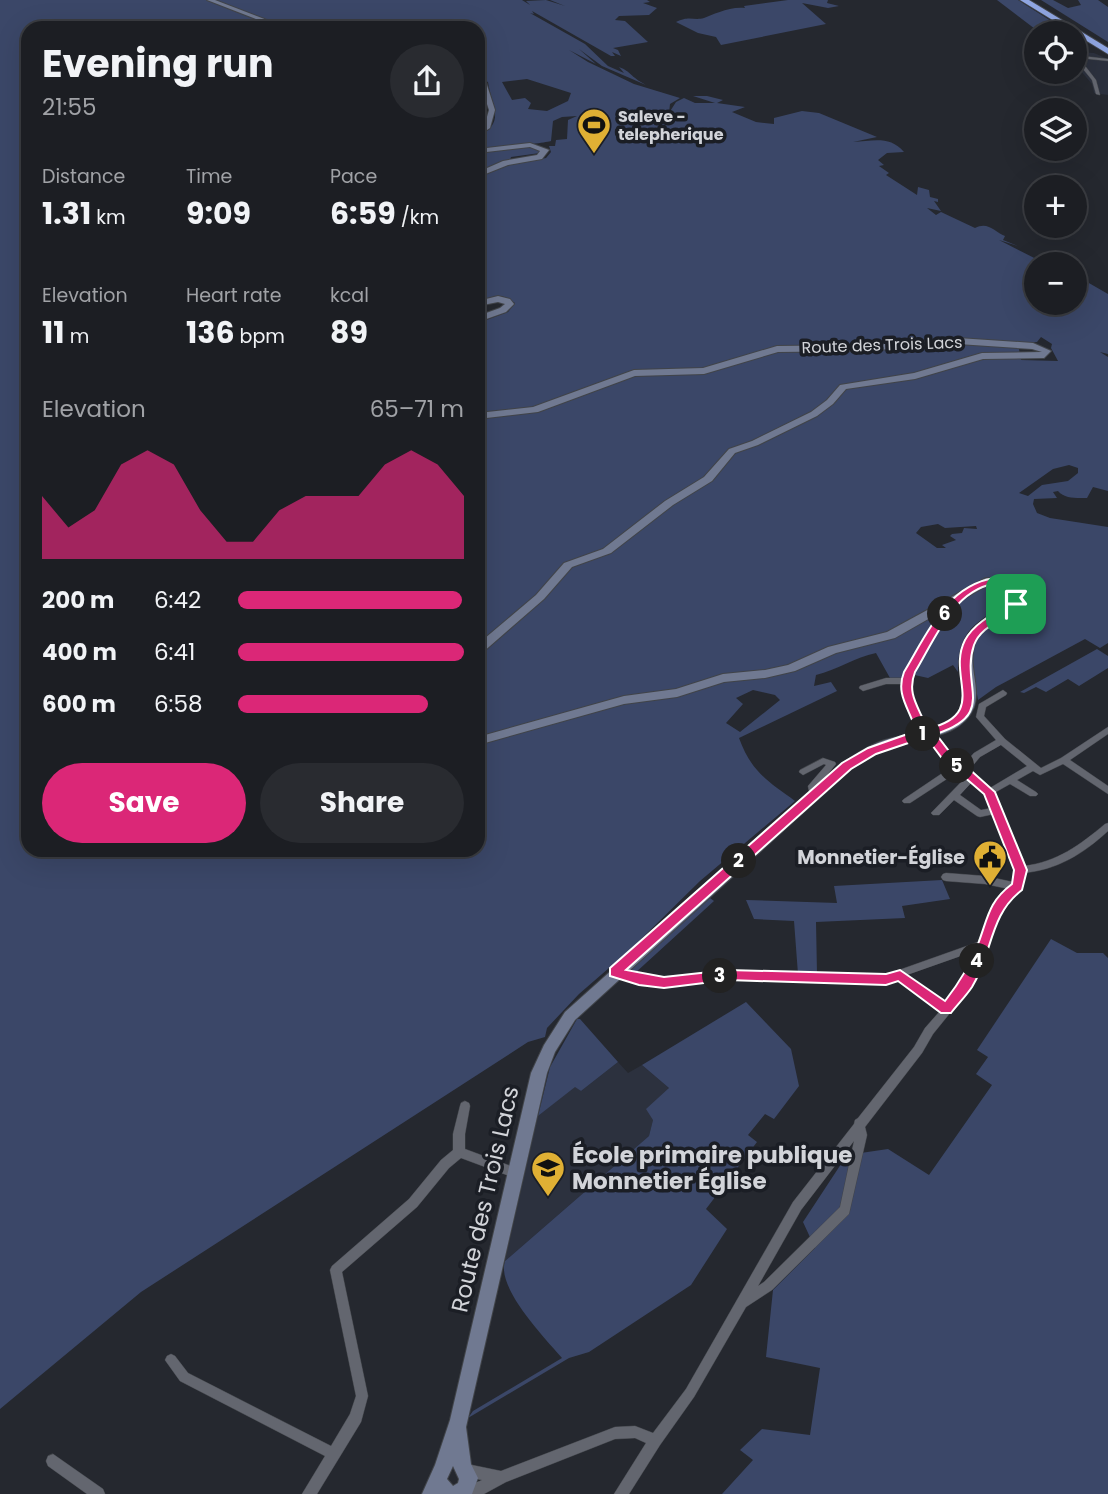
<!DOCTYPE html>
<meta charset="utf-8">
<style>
:root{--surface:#1c1e23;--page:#292b30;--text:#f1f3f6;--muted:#a0a2a6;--line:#3a3c41;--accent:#db2777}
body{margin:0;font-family:Poppins,sans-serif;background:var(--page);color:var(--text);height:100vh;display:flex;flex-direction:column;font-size:26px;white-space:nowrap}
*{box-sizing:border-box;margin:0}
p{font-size:23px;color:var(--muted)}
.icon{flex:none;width:38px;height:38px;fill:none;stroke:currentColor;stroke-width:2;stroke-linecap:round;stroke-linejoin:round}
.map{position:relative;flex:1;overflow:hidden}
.drawer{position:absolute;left:21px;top:21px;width:464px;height:836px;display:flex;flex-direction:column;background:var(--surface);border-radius:21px;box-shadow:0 7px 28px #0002,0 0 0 2px var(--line)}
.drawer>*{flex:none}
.tools{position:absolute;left:1024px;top:21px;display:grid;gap:14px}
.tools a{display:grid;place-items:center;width:63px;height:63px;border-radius:50%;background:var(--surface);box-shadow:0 7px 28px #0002,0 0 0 2px var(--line);font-size:35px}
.pin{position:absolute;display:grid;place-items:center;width:60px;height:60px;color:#fff;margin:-30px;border-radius:14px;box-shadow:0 4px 10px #0006}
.km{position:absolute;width:35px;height:35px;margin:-18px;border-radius:50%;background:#222;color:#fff;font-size:19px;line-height:35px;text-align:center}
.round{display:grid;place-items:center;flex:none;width:74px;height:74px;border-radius:37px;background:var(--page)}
.summary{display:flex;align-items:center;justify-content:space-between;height:119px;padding:0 21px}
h1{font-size:38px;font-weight:700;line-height:52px}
.stats{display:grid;grid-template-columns:repeat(3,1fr);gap:10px;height:119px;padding:7px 21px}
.stats div{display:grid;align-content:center}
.stats b{font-size:30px;font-weight:700}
.stats small{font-size:19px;font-weight:400}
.stats p{font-size:19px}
.chart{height:196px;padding:14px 21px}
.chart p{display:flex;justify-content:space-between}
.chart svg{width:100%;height:126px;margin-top:7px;fill:var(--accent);opacity:.7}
.action{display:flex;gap:14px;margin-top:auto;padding:14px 21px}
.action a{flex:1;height:80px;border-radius:42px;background:var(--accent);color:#fff;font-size:28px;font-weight:700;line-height:80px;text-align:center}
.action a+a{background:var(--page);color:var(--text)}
ul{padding:0 21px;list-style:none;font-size:23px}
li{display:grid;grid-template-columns:112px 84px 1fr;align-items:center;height:52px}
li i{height:18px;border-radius:9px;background:var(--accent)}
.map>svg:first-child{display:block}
</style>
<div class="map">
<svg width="1108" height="1494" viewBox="0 0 1108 1494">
<rect width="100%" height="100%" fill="#25282f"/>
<path fill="#2c313e" d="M 1076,52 L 1094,53 L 1108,59 L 1108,95 L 1094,93 L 1092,84 L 1075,64 Z
M 618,1062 L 628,1073 L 642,1065 L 669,1088 L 653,1120 L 649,1136 L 505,1261 L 538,1116 L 575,1086 L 581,1091 Z"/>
<path fill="#3b4768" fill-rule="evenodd" d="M 0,0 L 207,0 L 281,28 L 28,28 L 28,850 L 478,850 L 478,323 L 508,312 L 515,303 L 502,296 L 478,301 L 478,178 L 504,166 L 546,158 L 551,152 L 549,146 L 555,146 L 556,140 L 567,139 L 568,120 L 577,116 L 562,117 L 553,121 L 551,141 C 546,143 488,149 478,150 L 478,137 C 507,122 491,105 488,82 L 478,78 L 478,28 L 289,28 L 214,0 L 522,0 L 530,5 L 526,1 L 546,0 L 565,6 L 550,0 L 647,0 L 650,2 L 643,3 L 657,8 L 649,15 L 619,16 L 615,20 L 625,21 L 648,42 L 613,48 L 618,50 L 621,56 L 612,52 L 615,56 L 611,56 L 532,11 L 534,14 L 530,13 L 585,44 L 608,66 L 624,73 L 619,67 C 632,72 629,76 646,85 L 602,66 L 579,49 L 596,64 L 569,50 L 588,62 L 634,84 L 680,98 L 670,104 L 669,113 L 676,102 L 684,98 L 695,103 L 715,103 L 693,96 L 707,96 L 723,100 L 717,103 L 745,107 L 732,112 L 756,122 L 774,124 L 774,118 L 802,111 L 819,113 L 877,137 L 853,142 C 872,141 890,135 904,152 L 887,153 L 878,160 L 884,165 L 879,166 L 889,173 L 886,175 L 917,195 L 918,187 L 929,190 L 930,197 L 938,199 L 938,202 L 934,201 L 941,211 L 927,208 L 936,215 L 941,212 L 975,228 C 988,221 995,232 1005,236 L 1003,240 L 1018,246 L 999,240 L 1046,264 L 1036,264 L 1036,303 L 1074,303 L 1075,275 L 1108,294 L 1108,354 L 1100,352 L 1108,357 L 1108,491 L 1093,487 L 1087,498 C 1076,498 1065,499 1058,491 L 1053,492 L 1057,498 L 1034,499 L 1033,504 L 1037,513 L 1050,518 L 1108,527 L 1108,643 L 1100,648 L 1085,639 L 996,687 L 978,700 L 973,671 L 969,663 C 977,634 983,630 1008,615 L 1003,606 C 972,624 958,634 958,672 L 953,665 L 928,678 L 910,674 L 901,678 L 890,678 L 876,653 C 855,657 837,670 816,675 L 814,686 L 831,682 L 837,691 L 739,738 C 751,771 767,781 795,801 L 700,881 L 632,948 L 579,994 L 547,1028 L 545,1037 L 528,1042 L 141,1292 L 0,1409 ZM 527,79 L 571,93 L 568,101 L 547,111 L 528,109 L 531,103 L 525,98 L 512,100 L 502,82 ZM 1041,337 L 1052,344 L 1051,348 L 1058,361 L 1021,360 L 1018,344 L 1037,342 ZM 1069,465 L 1078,468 L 1078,473 L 1068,481 L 1042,485 L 1028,496 L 1019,493 L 1053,469 ZM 938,524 L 945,528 L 976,526 L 977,529 L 964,528 L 962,533 L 952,534 L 950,536 L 956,540 L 942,545 L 946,548 L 937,548 L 916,533 L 921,527 ZM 753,690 L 775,695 L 780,700 L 740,732 L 726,723 L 743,704 L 736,698 Z
M 788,0 L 828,0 L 827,3 L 839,6 L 828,8 L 802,3 L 826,24 L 721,45 L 716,37 L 698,33 L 676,22 C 690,15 693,21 704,18 C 712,15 730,6 745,8 L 744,6 Z
M 997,0 L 1018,0 L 1070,33 L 1039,32 Z
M 1041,0 L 1053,0 L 1068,8 L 1081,5 L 1078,0 L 1098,0 L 1108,7 L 1108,42 Z
M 530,147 L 541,151 L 540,153 L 511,157 L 510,160 L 478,172 L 478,153 Z
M 1097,649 L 1108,656 L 1108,668 L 1079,686 L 1068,679 L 1046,692 L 1036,687 L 1024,693 L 1020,692 Z
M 942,880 L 950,899 L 902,906 L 905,918 L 816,922 L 817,974 L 798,974 L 794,921 L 754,919 L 746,900 L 837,903 L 834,886 Z
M 710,898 L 714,901 L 634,974 L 629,971 Z
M 1051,939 L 1077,953 L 1103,953 L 1108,958 L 1108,1494 L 722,1494 L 753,1460 L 740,1450 L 762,1429 L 810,1435 L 820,1368 L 766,1357 L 773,1290 L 815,1248 L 803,1222 L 847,1155 L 888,1149 L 929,1175 L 992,1085 L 976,1074 L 988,1057 L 977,1050 Z
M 746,1002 L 791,1049 L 799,1086 L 774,1119 L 765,1114 L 748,1135 L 757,1142 L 706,1209 L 727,1229 L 691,1285 L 589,1352 L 569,1358 L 468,1418 L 473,1411 L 562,1358 C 545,1338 496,1288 505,1261 L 649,1136 L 653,1120 L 646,1109 L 669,1088 L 642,1065 Z
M 577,1019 L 580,1019 L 618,1062 L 581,1091 L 575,1087 L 538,1116 L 550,1067 Z"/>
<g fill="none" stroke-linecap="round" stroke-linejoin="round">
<g stroke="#414449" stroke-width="1">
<path id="street" d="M 1074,55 L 1108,59 L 1108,61 L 1079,58 L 1096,80 L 1100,95 L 1096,94 L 1092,80 L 1074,58 Z
M 951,598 L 957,598 L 958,600 L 913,672 C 907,690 913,697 920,714 C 923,719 924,725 926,732 L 929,730 L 932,731 L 948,752 L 963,765 L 974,753 L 996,740 L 976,717 L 979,704 L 1003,690 L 1007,693 L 1006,695 L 986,707 L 984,716 L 1005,739 L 1041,768 L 1061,758 L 1108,727 L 1108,734 L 1070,760 L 1108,786 L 1108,794 L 1063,764 L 1040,775 L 1033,771 L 1017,780 L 1036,792 L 1038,794 L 1036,796 L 1030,796 L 1010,784 L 994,793 L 1024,860 L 1024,866 C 1057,862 1080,845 1105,824 L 1108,823 L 1108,831 C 1083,854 1057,870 1023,873 L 1023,887 L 1003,909 L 989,941 L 990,944 L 986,948 L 974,980 L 967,992 L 933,1034 L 922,1053 L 865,1127 L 867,1135 L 849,1214 L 772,1290 L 746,1307 L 694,1397 L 660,1445 L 629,1494 L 614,1494 L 646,1443 L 635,1438 L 615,1439 L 506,1482 L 484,1494 L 459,1494 L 457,1491 L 459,1486 C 467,1483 475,1484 482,1480 L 462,1476 L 460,1471 L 462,1466 L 467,1464 L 501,1471 L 615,1427 L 635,1426 L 653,1433 L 686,1389 L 793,1202 L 854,1124 L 855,1120 L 858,1118 L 914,1047 L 925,1028 L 940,1011 L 897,979 L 885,983 L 728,979 L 664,987 L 639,984 L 611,975 L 610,972 L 611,969 L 615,968 L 639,976 L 664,979 L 728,971 L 885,975 L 978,942 C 985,923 993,903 1009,889 L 985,884 L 946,881 L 943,880 L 941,877 L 943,874 L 946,873 L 985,876 L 1013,882 L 1014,860 L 994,814 L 980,817 L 977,816 L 954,800 L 939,815 L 933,815 L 931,813 L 966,777 L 959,771 L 910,803 L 904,803 L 902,801 L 904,799 L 953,766 L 942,756 L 926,735 L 922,737 L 919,736 L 913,716 L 903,695 L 902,684 L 886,684 L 863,691 L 859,688 L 860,686 L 886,678 L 903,678 L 905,672 ZM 1001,745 L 1027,766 L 990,788 L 969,770 L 980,757 ZM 972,782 L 985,794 L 992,808 L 981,810 L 960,795 ZM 975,951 L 965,979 L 946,1004 L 907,975 ZM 854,1141 L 840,1207 L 764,1282 L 758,1286 L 801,1210 Z
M 823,758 L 835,762 L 836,764 L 817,787 L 818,794 L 816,796 L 810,796 L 808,786 L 826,765 L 824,764 L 803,775 L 799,772 L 800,770 Z
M 465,1101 L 469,1103 L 470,1106 L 465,1134 L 465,1149 L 519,1169 L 521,1173 L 519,1177 L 515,1178 L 461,1158 L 449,1168 L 417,1207 L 342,1272 L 368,1396 L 361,1422 L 317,1494 L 302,1494 L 325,1456 L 180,1381 L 165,1360 L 167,1356 L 171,1354 L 175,1356 L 188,1373 L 331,1446 L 350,1414 L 356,1396 L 330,1270 L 332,1266 L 409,1199 L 441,1160 L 453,1150 L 453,1134 L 460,1106 L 461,1103 Z
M 53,1454 L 103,1489 L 105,1494 L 87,1494 L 48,1466 L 46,1461 L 48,1456 Z"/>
</g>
<g stroke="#414449" stroke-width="2">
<path id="secondary" d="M 207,0 L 215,0 L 288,28 L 279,28 Z
M 478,78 L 486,82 L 495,110 L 490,128 L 478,136 L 478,131 L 484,127 L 489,110 L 480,83 L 478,82 Z
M 530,143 L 549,150 L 542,159 L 508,165 L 478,177 L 478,172 L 503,161 L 537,155 L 540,151 L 530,147 L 478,153 L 478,149 Z
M 498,296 L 510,299 L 514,304 L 506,312 L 478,322 L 478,316 L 500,308 L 505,304 L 498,302 L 478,306 L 478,301 Z
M 958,338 L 1033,343 L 1051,351 L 1044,358 L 983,359 L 915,379 L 846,389 L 833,404 L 817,416 L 758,445 L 735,453 L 712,481 L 673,505 L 611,553 L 572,567 L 544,599 L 482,653 L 478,654 L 478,644 L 536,595 L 564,563 L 603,549 L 665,501 L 704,477 L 729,449 L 752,441 L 811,412 L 827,400 L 840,385 L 914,373 L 982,353 L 1042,352 L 1032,349 L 958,344 L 863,351 L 778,352 L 704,374 L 635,376 L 538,412 L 478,419 L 478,413 L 533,407 L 634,370 L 703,368 L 777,346 L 863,345 Z
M 986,578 L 1010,581 L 1024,595 C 1017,619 985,619 975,643 C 967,664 981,686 974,707 C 962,738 921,737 894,746 C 879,751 865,760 851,769 L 575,1020 L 555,1052 L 547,1073 L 466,1427 L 471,1464 L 478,1478 L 472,1494 L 422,1494 L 435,1465 L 450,1420 L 531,1073 L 544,1045 L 565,1012 L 843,763 C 856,754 870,745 885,740 C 906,733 953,731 962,707 C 970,684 953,660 967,638 C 979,618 1009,610 1013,596 L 1003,586 L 988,585 L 895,638 L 836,653 L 795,671 L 765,678 L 724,682 L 677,697 L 624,704 L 478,745 L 478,737 L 624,696 L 676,689 L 723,674 L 765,670 L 788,665 L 828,647 L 887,632 ZM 453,1466 L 459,1479 L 458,1483 L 453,1486 L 447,1479 Z"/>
</g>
<g stroke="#414449" stroke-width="2">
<path id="highway" d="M 1020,0 L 1029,0 L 1108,48 L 1108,54 Z"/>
</g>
<use href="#street" fill="#63666f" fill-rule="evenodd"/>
<use href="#secondary" fill="#707991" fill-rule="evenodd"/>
<use href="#highway" fill="#8fa5e1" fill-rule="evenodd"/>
</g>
<path fill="#db2777" stroke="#fff" stroke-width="2" fill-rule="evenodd" d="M 994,578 L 1018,586 L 1025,597 C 1015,619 983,621 974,645 C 960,686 998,714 936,734 L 949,751 L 995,792 L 1027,870 L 1022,890 C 989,915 993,953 972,987 C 966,996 958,1004 951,1013 L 941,1013 L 898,981 L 886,985 L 728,980 L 664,988 L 639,985 L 610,976 L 610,968 L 842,763 L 868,748 L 916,731 C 910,709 895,695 904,672 C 927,634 946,586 994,578 ZM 993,584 L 1011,591 L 1014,597 L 1012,603 C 995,613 975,622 965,640 C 946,677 990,714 927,729 C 920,708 906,695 915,672 C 934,641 953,591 993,584 ZM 926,737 L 941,757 L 984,794 L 1014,870 L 1012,884 C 988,902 988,918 978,944 C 970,966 959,983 945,1001 L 900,970 L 886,974 L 728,970 L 664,977 L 626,970 L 851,769 L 876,754 Z"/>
<defs>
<g id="stadium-pin" transform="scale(1.75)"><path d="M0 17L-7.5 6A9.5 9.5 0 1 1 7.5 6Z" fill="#e0b034" stroke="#1b1e25"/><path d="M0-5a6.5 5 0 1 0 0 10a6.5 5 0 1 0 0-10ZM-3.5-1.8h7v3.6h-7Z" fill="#111"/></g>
<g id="civic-pin" transform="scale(1.75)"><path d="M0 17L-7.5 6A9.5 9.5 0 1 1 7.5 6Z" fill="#e0b034" stroke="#1b1e25"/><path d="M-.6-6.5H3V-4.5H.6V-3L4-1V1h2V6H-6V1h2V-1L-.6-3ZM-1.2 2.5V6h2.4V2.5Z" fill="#111"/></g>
<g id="school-pin" transform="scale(1.75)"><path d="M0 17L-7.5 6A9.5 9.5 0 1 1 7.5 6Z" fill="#e0b034" stroke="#1b1e25"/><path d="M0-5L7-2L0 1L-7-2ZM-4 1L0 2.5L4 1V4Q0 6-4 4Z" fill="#111"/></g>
</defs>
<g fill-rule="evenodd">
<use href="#stadium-pin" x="594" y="125"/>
<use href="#civic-pin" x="990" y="857"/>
<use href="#school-pin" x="548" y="1168"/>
</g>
<g text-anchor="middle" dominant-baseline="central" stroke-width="7" stroke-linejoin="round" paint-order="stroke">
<g font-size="16" font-weight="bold" fill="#d2d4d9" stroke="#1b1e25" text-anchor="start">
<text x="618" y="116">Saleve -<tspan x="618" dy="18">telepherique</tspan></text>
</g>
<g font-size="16" fill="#d2d4d9" stroke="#1b1e25">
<text transform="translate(882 345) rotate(-2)">Route des Trois Lacs</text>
</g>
<g font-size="19" font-weight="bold" fill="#d2d4d9" stroke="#1b1e25" text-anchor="end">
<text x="965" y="857">Monnetier-Église</text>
</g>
<g font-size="23" font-weight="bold" fill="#d2d4d9" stroke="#1b1e25" text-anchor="start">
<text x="572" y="1155">École primaire publique<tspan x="572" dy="26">Monnetier Église</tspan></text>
</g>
<g font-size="23" fill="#d2d4d9" stroke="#1b1e25">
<text transform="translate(485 1199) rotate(-77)">Route des Trois Lacs</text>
</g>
</g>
</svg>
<div class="tools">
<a><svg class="icon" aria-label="locate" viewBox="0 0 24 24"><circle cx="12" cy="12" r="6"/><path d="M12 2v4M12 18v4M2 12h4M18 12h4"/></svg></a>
<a><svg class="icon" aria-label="layers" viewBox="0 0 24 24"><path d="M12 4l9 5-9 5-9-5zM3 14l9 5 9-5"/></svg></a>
<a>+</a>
<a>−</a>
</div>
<div class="pin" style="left:1016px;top:604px;background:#1e9e55"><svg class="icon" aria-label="arrive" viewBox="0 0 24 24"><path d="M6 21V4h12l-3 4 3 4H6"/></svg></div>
<b class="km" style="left:923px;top:734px">1</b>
<b class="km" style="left:739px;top:861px">2</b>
<b class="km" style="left:720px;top:976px">3</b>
<b class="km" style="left:977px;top:961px">4</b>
<b class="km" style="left:957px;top:766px">5</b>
<b class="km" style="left:945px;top:614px">6</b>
<section class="drawer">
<div class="summary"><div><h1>Evening run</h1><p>21:55</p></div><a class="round"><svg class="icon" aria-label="share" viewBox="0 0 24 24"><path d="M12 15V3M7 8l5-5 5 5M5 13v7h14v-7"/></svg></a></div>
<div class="stats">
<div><p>Distance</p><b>1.31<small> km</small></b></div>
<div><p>Time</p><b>9:09</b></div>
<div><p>Pace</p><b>6:59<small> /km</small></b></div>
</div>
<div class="stats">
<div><p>Elevation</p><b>11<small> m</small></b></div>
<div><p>Heart rate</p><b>136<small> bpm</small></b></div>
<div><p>kcal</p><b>89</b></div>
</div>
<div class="chart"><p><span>Elevation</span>65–71 m</p>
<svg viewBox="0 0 160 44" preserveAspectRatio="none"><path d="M0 44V22L10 33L20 27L30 11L40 6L50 11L60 27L70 38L80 38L90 27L100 22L110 22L120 22L130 11L140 6L150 11L160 22V44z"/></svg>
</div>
<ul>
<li><b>200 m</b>6:42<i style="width:99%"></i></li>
<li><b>400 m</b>6:41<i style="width:100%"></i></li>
<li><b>600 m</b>6:58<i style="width:84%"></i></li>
</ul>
<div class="action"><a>Save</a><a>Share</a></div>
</section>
</div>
